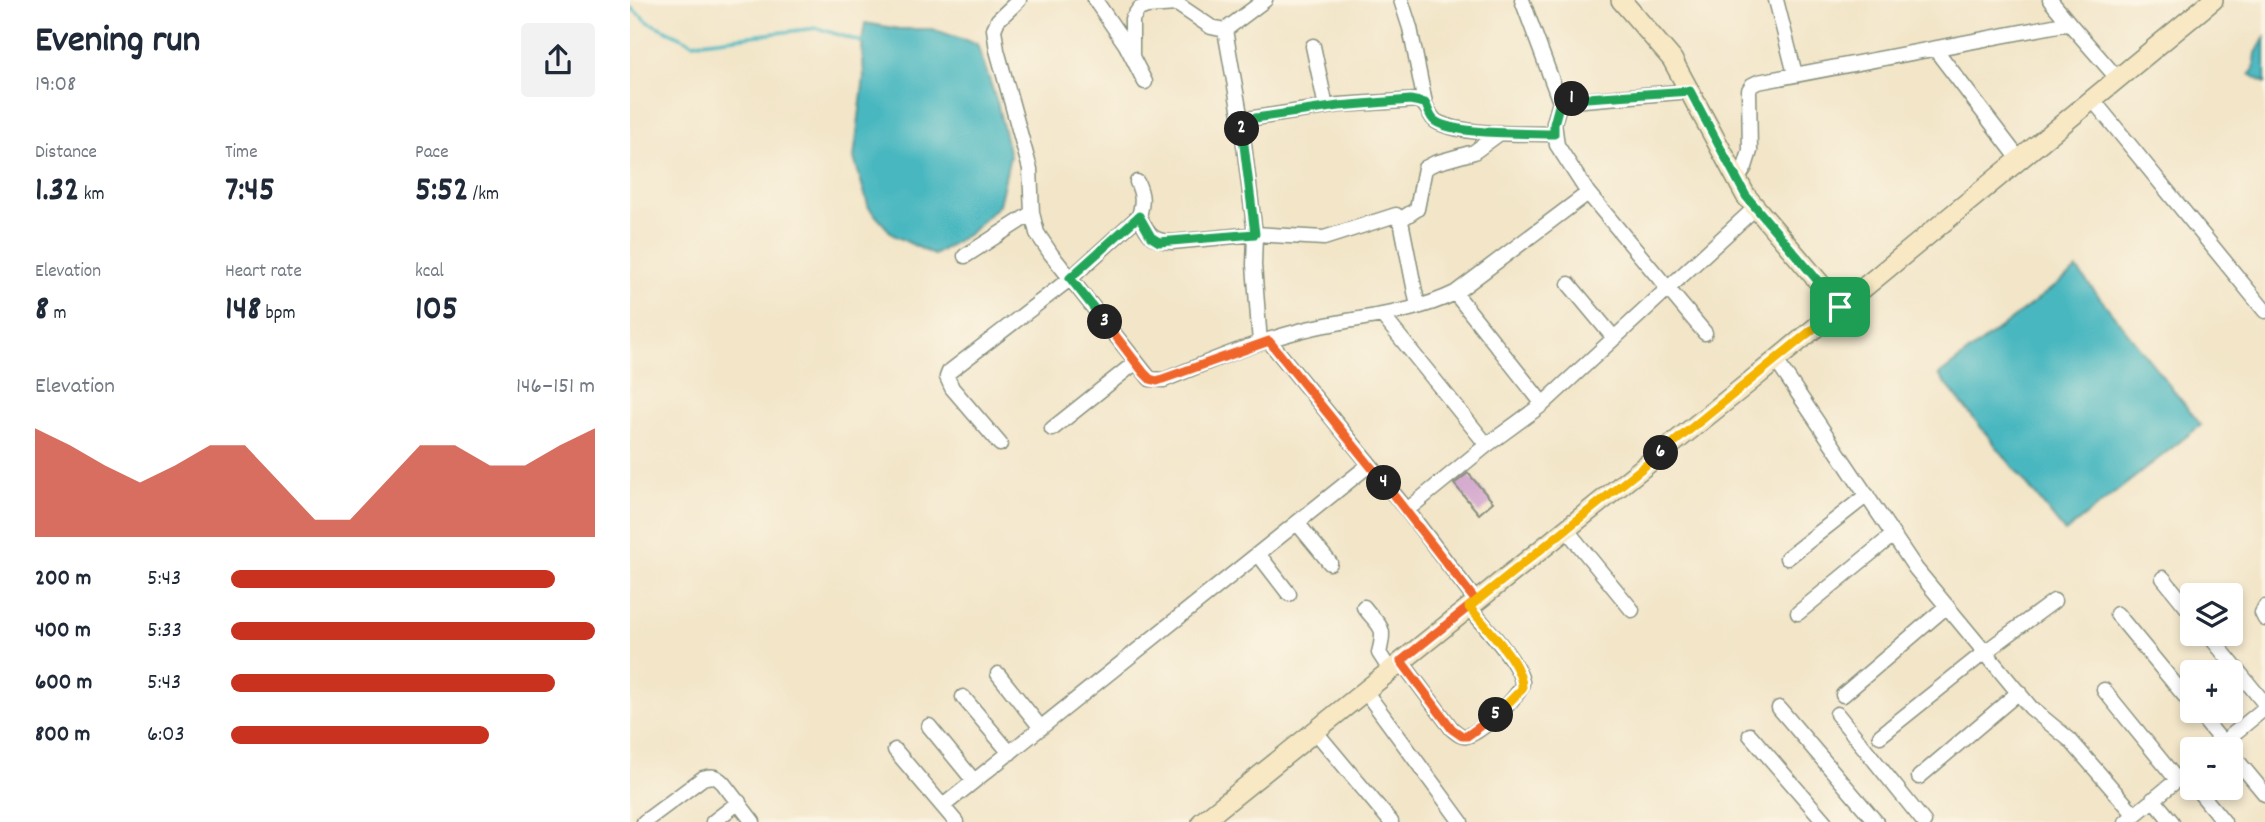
<!DOCTYPE html>
<meta charset="utf-8">
<style>
:root{--surface:#fff;--page:#f2f2f3;--text:#1f2937;--muted:#747a83;--accent:#c8321e}
body{margin:0;font-family:Dekko,sans-serif;background:var(--page);color:var(--text);height:100vh;display:flex;flex-direction:column;font-size:26px;white-space:nowrap}
*{box-sizing:border-box;margin:0}
p{font-size:23px;color:var(--muted)}
.icon{flex:none;width:38px;height:38px;fill:none;stroke:currentColor;stroke-width:2;stroke-linecap:round;stroke-linejoin:round}
.map{position:relative;flex:1;overflow:hidden}
.drawer{display:flex;flex-direction:column;background:var(--surface);width:630px}
.drawer>*{flex:none}
.buttons{position:absolute;left:1550px;top:583px;display:grid;gap:14px}
.buttons a{display:grid;place-items:center;width:63px;height:63px;border-radius:7px;background:var(--surface);box-shadow:0 4px 10px #0003;font-size:35px}
.pin{position:absolute;display:grid;place-items:center;width:60px;height:60px;color:#fff;margin:-30px;border-radius:14px;box-shadow:0 4px 10px #0006}
.km{position:absolute;width:35px;height:35px;margin:-18px;border-radius:50%;background:#222;color:#fff;font-size:19px;line-height:35px;text-align:center}
.round{display:grid;place-items:center;flex:none;width:74px;height:74px;border-radius:7px;background:var(--page)}
.summary{display:flex;align-items:center;justify-content:space-between;height:119px;padding:0 35px}
h1{font-size:38px;font-weight:700;line-height:52px}
.metrics{display:grid;grid-template-columns:repeat(3,1fr);gap:10px;height:119px;padding:7px 35px}
.metrics div{display:grid;align-content:center}
.metrics b{font-size:35px;font-weight:700}
.metrics small{font-size:19px;font-weight:400}
.metrics p{font-size:19px}
.chart{height:196px;padding:14px 35px}
.chart p{display:flex;justify-content:space-between}
.chart svg{width:100%;height:126px;margin-top:7px;fill:var(--accent);opacity:.7}
ul{padding:0 35px;list-style:none;font-size:23px}
li{display:grid;grid-template-columns:112px 84px 1fr;align-items:center;height:52px}
li i{height:18px;border-radius:9px;background:var(--accent)}
main{display:flex;flex:1;min-height:0}
.map>svg:first-child{display:block}
</style>
<main>
<section class="drawer">
<div class="summary"><div><h1>Evening run</h1><p>19:08</p></div><a class="round"><svg class="icon" aria-label="share" viewBox="0 0 24 24"><path d="M12 15V3M7 8l5-5 5 5M5 13v7h14v-7"/></svg></a></div>
<div class="metrics">
<div><p>Distance</p><b>1.32<small> km</small></b></div>
<div><p>Time</p><b>7:45</b></div>
<div><p>Pace</p><b>5:52<small> /km</small></b></div>
</div>
<div class="metrics">
<div><p>Elevation</p><b>8<small> m</small></b></div>
<div><p>Heart rate</p><b>148<small> bpm</small></b></div>
<div><p>kcal</p><b>105</b></div>
</div>
<div class="chart"><p><span>Elevation</span>146–151 m</p>
<svg viewBox="0 0 160 44" preserveAspectRatio="none"><path d="M0 44V6L10 12L20 19L30 25L40 19L50 12L60 12L70 25L80 38L90 38L100 25L110 12L120 12L130 19L140 19L150 12L160 6V44z"/></svg>
</div>
<ul>
<li><b>200 m</b>5:43<i style="width:89%"></i></li>
<li><b>400 m</b>5:33<i style="width:100%"></i></li>
<li><b>600 m</b>5:43<i style="width:89%"></i></li>
<li><b>800 m</b>6:03<i style="width:71%"></i></li>
</ul>
</section>
<div class="map">
<svg width="1635" height="822" viewBox="0 0 1635 822">
<rect width="100%" height="100%" fill="#fcf5e5"/>
<filter id="ink" filterUnits="userSpaceOnUse"><feTurbulence type="fractalNoise" baseFrequency=".0143" numOctaves="2"/><feDisplacementMap in="SourceGraphic" scale="14" xChannelSelector="R" yChannelSelector="G"/><feConvolveMatrix kernelMatrix="1 2 1 2 8 2 1 2 1" color-interpolation-filters="sRGB"/></filter>
<filter id="wash" filterUnits="userSpaceOnUse"><feTurbulence type="fractalNoise" baseFrequency=".00686" numOctaves="4" result="noise"/><feDisplacementMap in="SourceGraphic" scale="28" xChannelSelector="R" yChannelSelector="G"/><feGaussianBlur stdDeviation="1.57" result="paint"/><feColorMatrix in="noise" values="0 0 0 0 0 0 0 0 0 0 0 0 0 0 0 0 0 1.4 0 .05"/><feComposite in="paint" operator="in"/></filter>
<g filter="url(#wash)">
<rect width="100%" height="100%" fill="#f2e5c8"/>
<path fill="#48b7c0" stroke="#347a7a" stroke-width="2" d="M 235,23 L 269,29 L 302,29 L 347,44 L 367,102 L 380,156 L 369,205 L 340,233 L 304,255 L 263,235 L 239,208 L 224,158 L 234,77 L 232,42 Z
M 1635,37 L 1635,83 L 1620,74 L 1624,69 L 1626,53 Z
M 1447,269 L 1571,425 L 1435,532 L 1309,375 Z"/>
<g fill="none" stroke-linecap="round" stroke-linejoin="round">
<path stroke="#48b7c0" stroke-width="3.5" d="M 0,7 L 20,23 L 63,43 L 187,28 L 232,42"/>
</g>
<g id="blocks">
<path fill="#d2a5cd" d="M 838,473 L 863,502 L 849,514 L 824,484 Z"/>
</g>
</g>
<g filter="url(#ink)">
<use href="#blocks" fill-opacity="0" stroke="#88917e" stroke-width="2"/>
<g fill="none" stroke-linecap="round" stroke-linejoin="round">
<g stroke="#88917e" stroke-width="17">
<path id="street" d="M 389,0 L 368,20 L 364,29 L 367,50 L 400,169 L 402,213 L 407,233 L 421,254 L 520,379 L 534,380 C 578,362 623,343 669,331 C 721,317 776,317 825,293 L 958,193
M 465,0 L 496,45 L 515,82
M 771,0 L 780,28 L 795,103
M 892,0 L 930,102
M 1146,0 L 1165,74
M 1420,0 L 1439,23
M 595,30 L 611,120 L 625,234 L 624,265 L 630,343
M 683,46 L 696,107
M 1305,49 L 1389,159
M 502,56 L 502,19 L 509,9 L 517,6 L 547,4 L 581,27 L 595,30 L 635,0
M 1061,91 L 930,102 L 924,123 L 927,145 L 958,193 L 1075,333
M 1463,100 L 1635,311
M 611,120 L 709,105 L 788,100 C 800,105 798,118 809,123 C 838,136 892,133 924,134
M 1106,182 L 1115,167 L 1120,151 L 1119,90 L 1122,85 L 1128,82 L 1439,23 L 1488,79
M 509,216 C 518,234 521,241 542,242 L 625,234 L 694,238 L 766,215 L 772,226 L 788,307
M 770,220 L 787,209 L 795,168 L 805,163 L 844,152 L 870,133
M 335,256 L 402,213
M 939,284 L 984,338
M 825,293 L 913,404
M 752,315 L 857,445
M 639,341 L 777,510 L 846,601
M 1145,359 L 1286,569 L 1401,708 L 1440,740 L 1505,815
M 422,429 L 506,362
M 370,444 L 322,388 L 317,377 L 319,372 L 441,278 L 509,216 C 513,202 513,195 507,182
M 777,510 L 857,445 L 913,404 L 1125,208
M 668,524 L 700,563
M 936,529 L 1002,610
M 629,555 L 659,594
M 1157,558 L 1237,495
M 1533,578 L 1563,615
M 734,607 C 751,629 756,625 749,653 L 760,670
M 1635,607 L 1632,613 L 1635,619
M 1168,613 L 1263,535
M 1487,614 L 1563,706
M 1578,634 L 1635,704
M 771,661 L 822,729 C 826,732 830,737 836,736 C 848,735 894,694 892,682 C 889,662 852,623 839,607
M 368,674 L 411,728
M 1474,690 L 1547,780
M 735,691 L 831,822
M 1213,695 L 1317,606
M 333,697 L 380,753
M 1149,708 L 1246,822
M 1566,710 L 1598,749
M 1207,714 L 1294,822
M 299,726 L 344,781
M 685,731 L 761,822
M 1120,735 L 1195,822
M 1250,736 L 1355,652 L 1424,601
M 1585,749 L 1635,708
M 265,750 L 326,822
M 1601,753 L 1635,794
M 1289,777 L 1389,692
M 1566,788 L 1594,822
M 1523,799 L 1542,822
M 313,806 L 739,465
M 14,822 L 73,778 C 82,775 86,776 93,783 L 123,822
M 83,822 L 109,802
M 1496,822 L 1563,767"/>
</g>
<g stroke="#88917e" stroke-width="22">
<path id="secondary" d="M 991,0 L 1042,59 L 1116,196 L 1210,307
M 572,822 L 1117,384 L 1583,0"/>
</g>
<use href="#street" stroke="#fff" stroke-width="14"/>
<use href="#secondary" stroke="#f8e8c3" stroke-width="19"/>
</g>
</g>
<g fill="none" stroke-linecap="round" stroke-linejoin="round" filter="url(#ink)">
<g stroke="#fff" stroke-width="14">
<path id="split-1" d="M 942,99 L 1060,91 L 1116,196 L 1210,307"/>
</g>
<g stroke="#fff" stroke-width="14">
<path id="split-2" d="M 612,129 L 611,120 L 709,106 L 780,100 L 795,103 C 799,109 799,117 805,121 C 825,135 899,133 924,134 L 924,124 L 930,102 L 942,99"/>
</g>
<g stroke="#fff" stroke-width="14">
<path id="split-3" d="M 475,322 L 440,278 L 509,216 L 521,237 L 529,242 L 625,234 L 612,129"/>
</g>
<g stroke="#fff" stroke-width="14">
<path id="split-4" d="M 475,322 L 514,373 L 520,379 L 527,381 L 639,341 L 754,483"/>
</g>
<g stroke="#fff" stroke-width="14">
<path id="split-5" d="M 754,483 L 846,601 L 771,661 L 822,729 L 832,736 L 837,736 L 866,715"/>
</g>
<g stroke="#fff" stroke-width="14">
<path id="split-6" d="M 866,715 L 892,689 C 894,664 855,626 839,607 L 1031,453"/>
</g>
<g stroke="#fff" stroke-width="14">
<path id="split-7" d="M 1031,453 L 1210,307"/>
</g>
<use href="#split-1" stroke="#22a559" stroke-width="9"/>
<use href="#split-2" stroke="#22a559" stroke-width="9"/>
<use href="#split-3" stroke="#22a559" stroke-width="9"/>
<use href="#split-4" stroke="#f0652b" stroke-width="9"/>
<use href="#split-5" stroke="#f0652b" stroke-width="9"/>
<use href="#split-6" stroke="#f5b400" stroke-width="9"/>
<use href="#split-7" stroke="#f5b400" stroke-width="9"/>
</g>
</svg>
<div class="buttons">
<a><svg class="icon" aria-label="layers" viewBox="0 0 24 24"><path d="M12 4l9 5-9 5-9-5zM3 14l9 5 9-5"/></svg></a>
<a>+</a>
<a>−</a>
</div>
<div class="pin" style="left:1210px;top:307px;background:#1e9e55"><svg class="icon" aria-label="arrive" viewBox="0 0 24 24"><path d="M6 21V4h12l-3 4 3 4H6"/></svg></div>
<b class="km" style="left:942px;top:99px">1</b>
<b class="km" style="left:612px;top:129px">2</b>
<b class="km" style="left:475px;top:322px">3</b>
<b class="km" style="left:754px;top:483px">4</b>
<b class="km" style="left:866px;top:715px">5</b>
<b class="km" style="left:1031px;top:453px">6</b>
</div>
</main>
